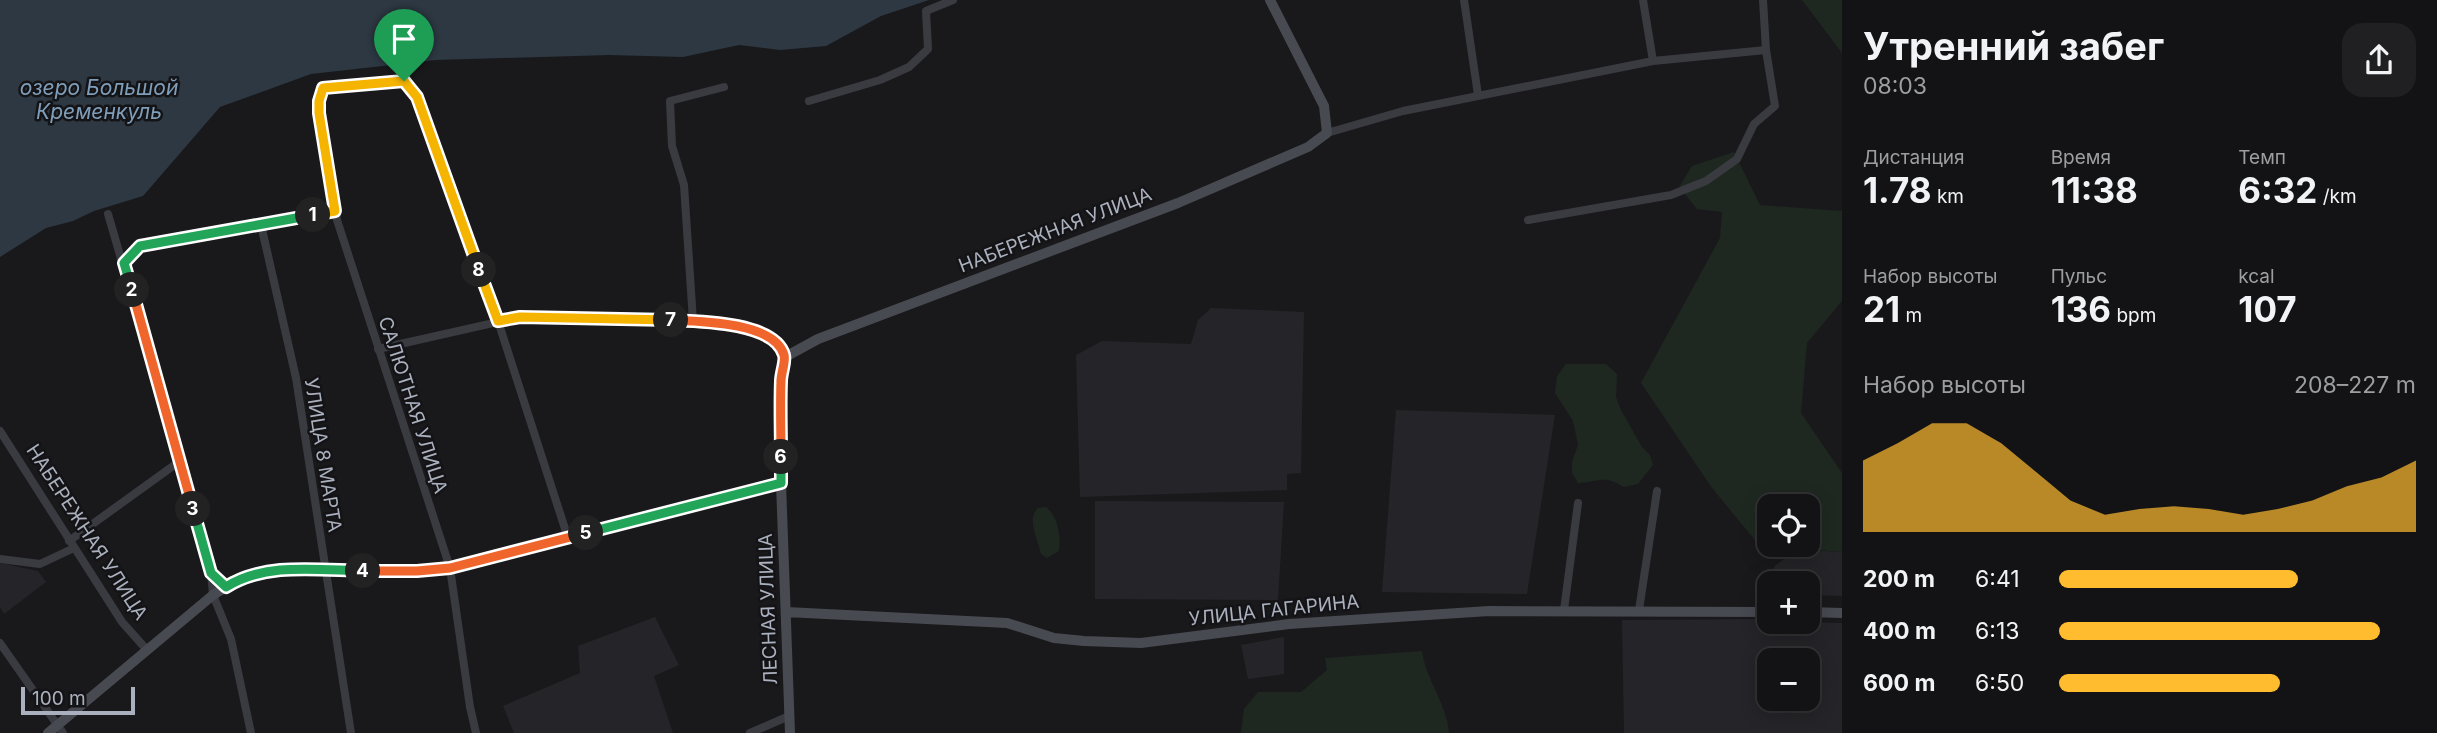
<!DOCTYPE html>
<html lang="ru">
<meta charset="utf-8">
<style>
:root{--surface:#131315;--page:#202022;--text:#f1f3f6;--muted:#9d9ea0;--line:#323234;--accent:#ffbc2e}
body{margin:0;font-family:Inter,sans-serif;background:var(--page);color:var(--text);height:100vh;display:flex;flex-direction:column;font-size:26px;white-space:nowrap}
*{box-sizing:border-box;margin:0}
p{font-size:23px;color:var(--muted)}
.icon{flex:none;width:38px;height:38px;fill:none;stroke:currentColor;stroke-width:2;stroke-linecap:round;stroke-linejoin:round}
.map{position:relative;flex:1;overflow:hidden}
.side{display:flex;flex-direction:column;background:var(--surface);width:595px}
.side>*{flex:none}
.fabs{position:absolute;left:1757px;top:494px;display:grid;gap:14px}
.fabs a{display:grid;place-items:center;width:63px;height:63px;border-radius:14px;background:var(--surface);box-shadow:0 4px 18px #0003,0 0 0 2px var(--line);font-size:35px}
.scale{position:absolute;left:21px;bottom:18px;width:114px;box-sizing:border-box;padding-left:7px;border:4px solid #aab0bd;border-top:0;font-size:19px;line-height:24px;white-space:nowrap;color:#aab0bd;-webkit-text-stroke:5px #141417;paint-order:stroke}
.pin{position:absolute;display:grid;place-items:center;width:60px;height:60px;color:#fff;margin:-72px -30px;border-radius:50% 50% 50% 0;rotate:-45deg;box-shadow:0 0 7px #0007}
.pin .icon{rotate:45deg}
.km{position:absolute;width:35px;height:35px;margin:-18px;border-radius:50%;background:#222;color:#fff;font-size:19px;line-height:35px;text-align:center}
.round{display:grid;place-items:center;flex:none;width:74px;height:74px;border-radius:21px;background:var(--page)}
.headline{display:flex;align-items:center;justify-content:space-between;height:119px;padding:0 21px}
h1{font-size:38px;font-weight:700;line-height:52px}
.figures{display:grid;grid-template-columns:repeat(3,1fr);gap:10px;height:119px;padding:7px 21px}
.figures div{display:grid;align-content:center}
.figures b{font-size:35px;font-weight:700}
.figures small{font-size:19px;font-weight:400}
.figures p{font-size:19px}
.chart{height:196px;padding:14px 21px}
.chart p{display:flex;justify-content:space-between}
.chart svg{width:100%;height:126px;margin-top:7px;fill:var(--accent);opacity:.7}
ul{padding:0 21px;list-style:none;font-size:23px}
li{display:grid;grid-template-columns:112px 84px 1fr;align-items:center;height:52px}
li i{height:18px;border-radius:9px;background:var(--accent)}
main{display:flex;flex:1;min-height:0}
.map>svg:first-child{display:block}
</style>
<main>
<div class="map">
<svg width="1842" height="733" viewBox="0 0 1842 733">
<rect width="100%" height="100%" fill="#19191c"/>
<path fill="#252529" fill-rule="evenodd" d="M 1211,308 L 1304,312 L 1301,473 L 1287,474 L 1287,490 L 1080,497 L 1076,355 L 1102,341 L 1191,344 L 1198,320 Z
M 1396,410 L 1555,415 L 1527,594 L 1382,592 Z
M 1095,501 L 1284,502 L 1278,600 L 1095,599 Z
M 1796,549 L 1842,552 L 1842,596 L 1808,595 L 1808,583 L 1774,583 L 1774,567 Z
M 0,563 L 38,571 L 46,582 L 4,614 L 0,607 Z
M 655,617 L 679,665 L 654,676 L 673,733 L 514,733 L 503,706 L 580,673 L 578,646 Z
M 1769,619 L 1769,621 L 1842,623 L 1842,733 L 1624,733 L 1622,620 ZM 1769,660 L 1808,660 L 1808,698 L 1769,698 Z
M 1284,637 L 1284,674 L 1248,679 L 1241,645 Z"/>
<path fill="#1e2820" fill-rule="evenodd" d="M 1802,0 L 1842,0 L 1842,53 Z
M 1734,152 L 1760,205 L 1842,211 L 1842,301 L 1807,343 L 1801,413 L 1842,473 L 1842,552 L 1759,545 L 1712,488 L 1641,383 L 1720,238 L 1722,212 L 1697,209 L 1679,187 L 1692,166 ZM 1769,506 L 1808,506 L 1808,544 L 1769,544 Z
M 1566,364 L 1606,364 L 1617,374 L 1616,397 L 1621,410 L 1642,447 L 1650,455 L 1653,465 L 1638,484 L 1624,487 C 1603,474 1599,482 1578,483 L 1572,473 L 1572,462 L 1578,445 L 1573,421 L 1555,393 L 1557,376 Z
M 1046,507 C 1058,516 1061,536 1059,551 L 1047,558 L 1041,554 C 1038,538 1026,519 1038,508 Z
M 1422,651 C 1426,680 1447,704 1449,733 L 1241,733 L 1244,709 L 1258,692 L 1301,692 L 1327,670 L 1325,658 Z"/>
<path fill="#2d3842" d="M 0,0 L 929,0 L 881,16 L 826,46 L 780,50 L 739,45 L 683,57 L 609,55 L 436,60 L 311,74 L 220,107 L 143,196 L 94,211 L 73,221 L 46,228 L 0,257 Z"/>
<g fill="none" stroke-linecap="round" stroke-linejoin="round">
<path stroke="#3a3b41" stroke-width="8" d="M 1464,0 L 1478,95
M 1643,0 L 1653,61
M 809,101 L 880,80 L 909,67 L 928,49 L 926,11 L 953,0
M 1327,133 L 1403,111 L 1653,61 L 1766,50
M 108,214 L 180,461 L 211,573 L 213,595 L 231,639 L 251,733
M 1528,220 L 1671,195 L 1706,181 L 1737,159 L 1754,124 L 1775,106 L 1766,50 L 1763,0
M 261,225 L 296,378 L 351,733
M 124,263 L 140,246 L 335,211
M 693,321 L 684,185 L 672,146 L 670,101 L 724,87
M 378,349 L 520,317 L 717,322 L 756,331 L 778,342 L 785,357
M 0,431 L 122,622 L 147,650
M 69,541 L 180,461
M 0,559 L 40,564 L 74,548
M 1564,610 L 1578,503
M 1639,610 L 1657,491
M 0,643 L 63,733
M 476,733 L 470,707 L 450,568 L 337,220 L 319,113 L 319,101 L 323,88 L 404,81 L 417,97 L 498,321 L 568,538
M 750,733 L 789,716"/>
<path stroke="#484a51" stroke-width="10" d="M 786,612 L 1007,623 L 1054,638 L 1084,641 L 1141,643 L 1289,624 L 1489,611 L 1769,612
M 1808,612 L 1842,613
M 48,733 L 213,595 L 243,576 L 273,571 L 417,571 L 450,568 L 781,483
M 790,733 L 781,483 L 781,378 L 785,357 L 818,339 L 1178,203 L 1308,147 L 1327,133 L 1324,106 L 1270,0"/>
</g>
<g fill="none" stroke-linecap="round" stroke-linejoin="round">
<g stroke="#fff" stroke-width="14">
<path id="split-1" d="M 313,215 L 335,211 L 319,113 L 319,101 L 323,88 L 404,81"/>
</g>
<g stroke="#fff" stroke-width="14">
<path id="split-2" d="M 132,290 L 124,263 L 140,246 L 313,215"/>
</g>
<g stroke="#fff" stroke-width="14">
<path id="split-3" d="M 132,290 L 193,509"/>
</g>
<g stroke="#fff" stroke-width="14">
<path id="split-4" d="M 193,509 L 211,573 L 226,587 C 265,562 318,570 363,571"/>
</g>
<g stroke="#fff" stroke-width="14">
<path id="split-5" d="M 363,571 L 417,571 L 450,568 L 586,533"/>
</g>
<g stroke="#fff" stroke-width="14">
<path id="split-6" d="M 586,533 L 781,483 L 781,457"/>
</g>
<g stroke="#fff" stroke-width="14">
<path id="split-7" d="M 671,320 C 699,321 775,322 784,355 C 786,361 781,373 781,381 C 780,406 781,431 781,457"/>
</g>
<g stroke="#fff" stroke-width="14">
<path id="split-8" d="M 479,270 L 498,321 L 520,317 L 671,320"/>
</g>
<g stroke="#fff" stroke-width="14">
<path id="split-9" d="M 404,81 L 417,97 L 479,270"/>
</g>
<use href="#split-1" stroke="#f5b400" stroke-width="9"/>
<use href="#split-2" stroke="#22a559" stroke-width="9"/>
<use href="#split-3" stroke="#f0652b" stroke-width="9"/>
<use href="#split-4" stroke="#22a559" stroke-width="9"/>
<use href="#split-5" stroke="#f0652b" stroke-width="9"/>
<use href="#split-6" stroke="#22a559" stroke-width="9"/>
<use href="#split-7" stroke="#f0652b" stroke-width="9"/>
<use href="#split-8" stroke="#f5b400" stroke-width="9"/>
<use href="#split-9" stroke="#f5b400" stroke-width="9"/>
</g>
<g text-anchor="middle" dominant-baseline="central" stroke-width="5" stroke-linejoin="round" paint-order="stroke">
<g font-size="19" fill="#aab0bd" stroke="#141417">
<text transform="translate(1055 230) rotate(-21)">НАБЕРЕЖНАЯ УЛИЦА</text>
<text transform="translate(413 405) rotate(72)">САЛЮТНАЯ УЛИЦА</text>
<text transform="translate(323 455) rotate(81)">УЛИЦА 8 МАРТА</text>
<text transform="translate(87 532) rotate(57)">НАБЕРЕЖНАЯ УЛИЦА</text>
<text transform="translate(768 609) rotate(-92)">ЛЕСНАЯ УЛИЦА</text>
<text transform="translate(1274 610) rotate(-6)">УЛИЦА ГАГАРИНА</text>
</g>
<g font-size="21" font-style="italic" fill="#7f9eba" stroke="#141417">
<text x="99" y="87">озеро Большой<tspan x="99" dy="24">Кременкуль</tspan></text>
</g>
</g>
</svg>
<div class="fabs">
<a><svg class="icon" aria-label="locate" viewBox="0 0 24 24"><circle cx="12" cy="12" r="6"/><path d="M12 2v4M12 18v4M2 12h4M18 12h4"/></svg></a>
<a>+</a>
<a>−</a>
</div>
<div class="scale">100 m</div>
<div class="pin" style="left:404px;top:81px;background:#1e9e55"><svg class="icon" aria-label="arrive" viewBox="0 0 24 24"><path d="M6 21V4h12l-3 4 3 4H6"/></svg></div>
<b class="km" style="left:313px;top:215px">1</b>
<b class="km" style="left:132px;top:290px">2</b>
<b class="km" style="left:193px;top:509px">3</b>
<b class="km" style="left:363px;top:571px">4</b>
<b class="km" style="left:586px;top:533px">5</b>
<b class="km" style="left:781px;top:457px">6</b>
<b class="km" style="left:671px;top:320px">7</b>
<b class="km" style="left:479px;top:270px">8</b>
</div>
<section class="side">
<div class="headline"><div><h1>Утренний забег</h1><p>08:03</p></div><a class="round"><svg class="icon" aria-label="share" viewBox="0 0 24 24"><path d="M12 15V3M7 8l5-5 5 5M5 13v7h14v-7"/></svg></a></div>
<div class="figures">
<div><p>Дистанция</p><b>1.78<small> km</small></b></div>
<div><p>Время</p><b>11:38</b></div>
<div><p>Темп</p><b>6:32<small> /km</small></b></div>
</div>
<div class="figures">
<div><p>Набор высоты</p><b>21<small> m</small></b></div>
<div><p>Пульс</p><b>136<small> bpm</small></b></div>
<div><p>kcal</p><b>107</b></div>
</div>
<div class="chart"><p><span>Набор высоты</span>208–227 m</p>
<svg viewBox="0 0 160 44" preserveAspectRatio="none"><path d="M0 44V19L10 13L20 6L30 6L40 13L50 23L60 33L70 38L80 36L90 35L100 36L110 38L120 36L130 33L140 28L150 25L160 19V44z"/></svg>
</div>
<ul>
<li><b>200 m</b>6:41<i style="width:67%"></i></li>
<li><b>400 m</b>6:13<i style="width:90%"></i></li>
<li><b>600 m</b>6:50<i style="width:62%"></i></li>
</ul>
</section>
</main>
